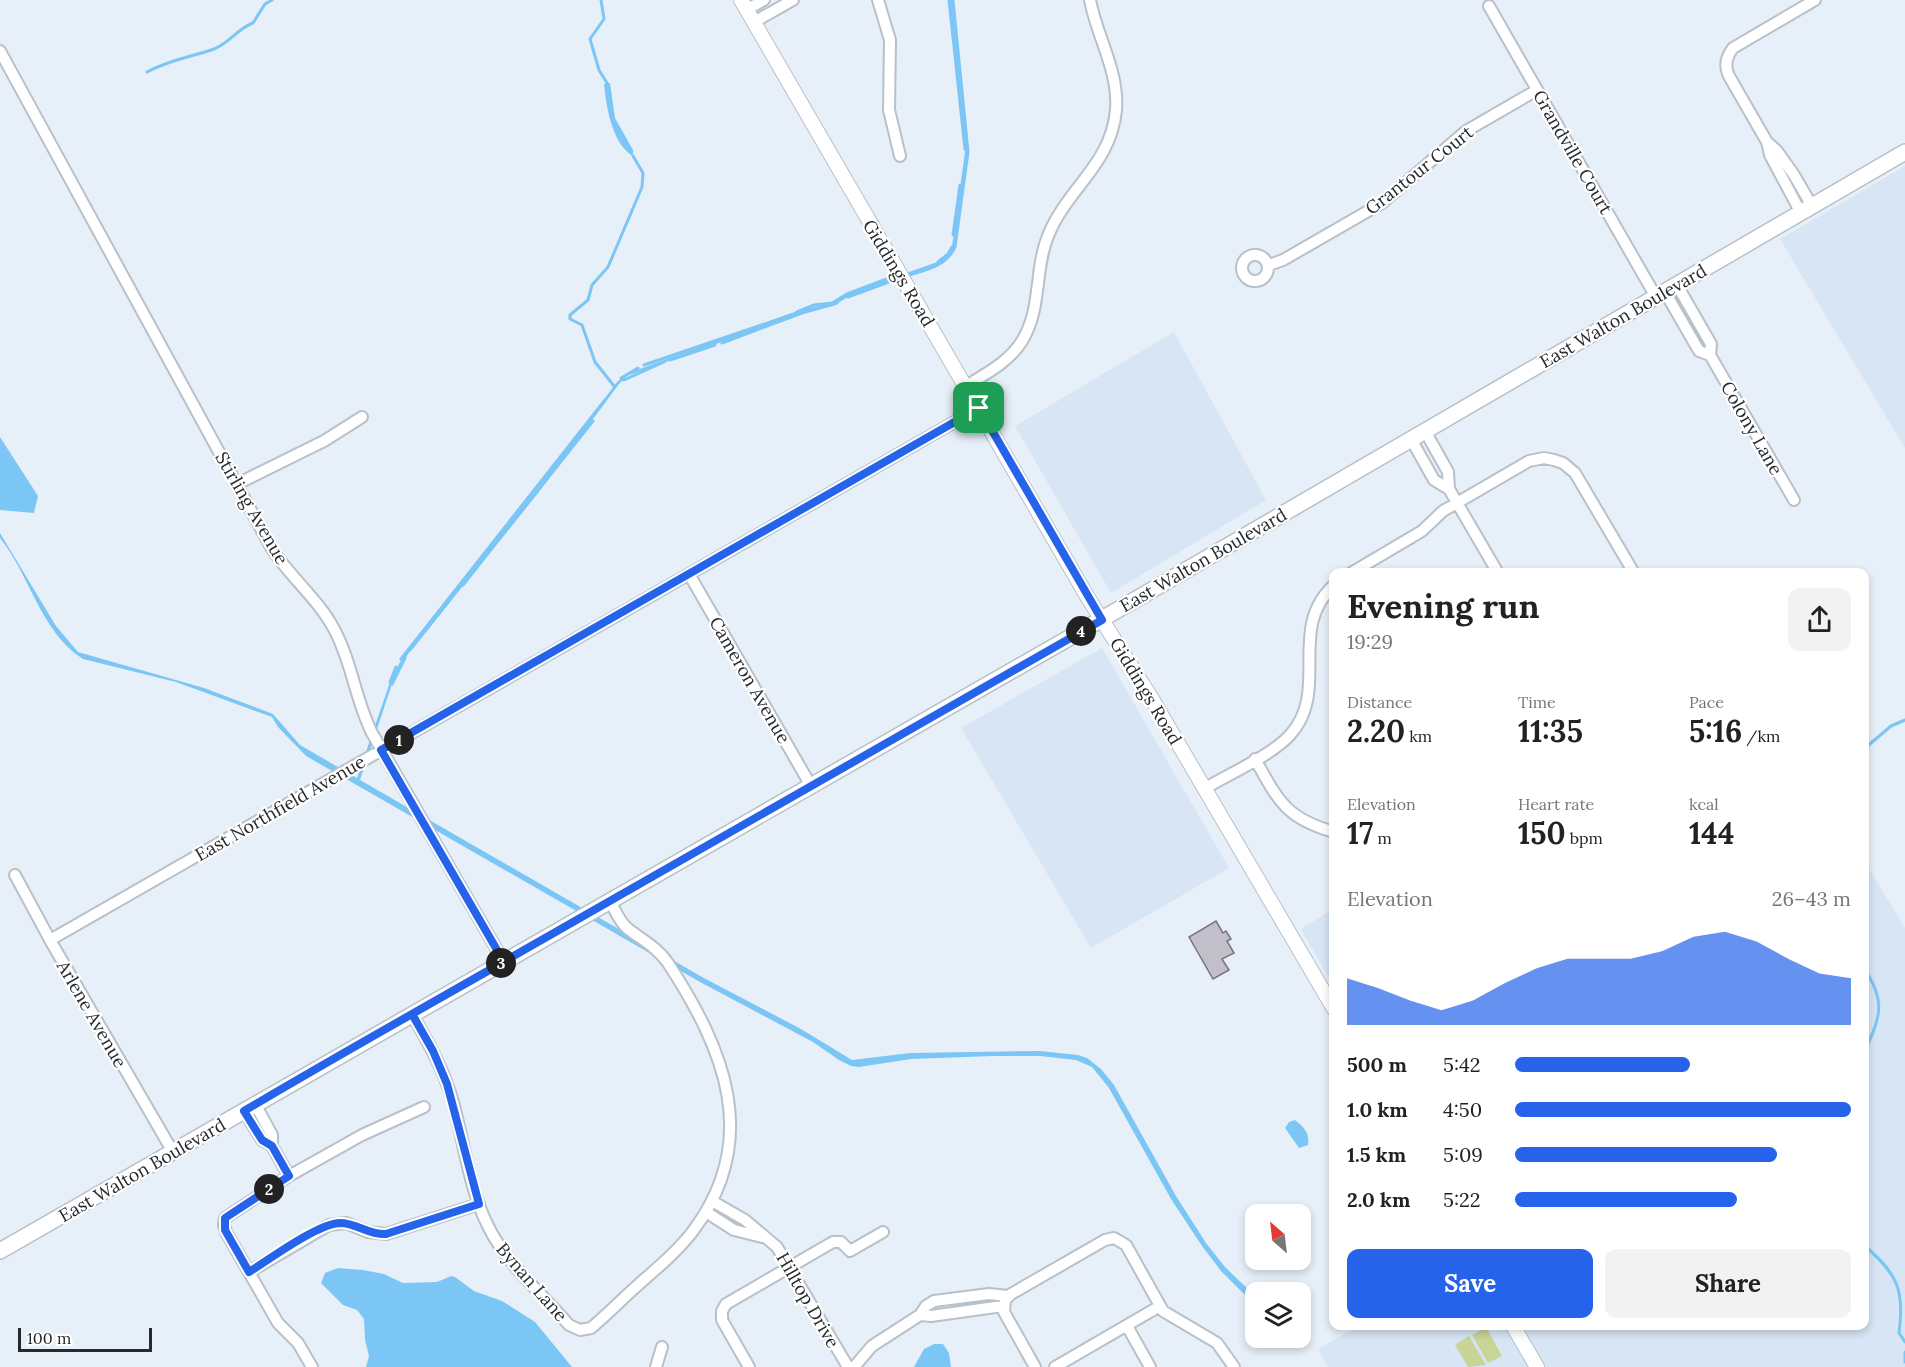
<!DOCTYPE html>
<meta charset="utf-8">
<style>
:root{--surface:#fff;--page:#f2f2f2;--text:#222;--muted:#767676;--accent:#2563eb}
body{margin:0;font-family:Lora,serif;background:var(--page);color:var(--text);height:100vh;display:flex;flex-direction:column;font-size:22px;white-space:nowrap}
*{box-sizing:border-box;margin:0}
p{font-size:20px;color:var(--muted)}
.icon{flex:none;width:33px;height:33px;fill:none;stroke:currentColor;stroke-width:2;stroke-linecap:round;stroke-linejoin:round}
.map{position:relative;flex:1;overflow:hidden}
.panel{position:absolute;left:1329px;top:568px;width:540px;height:762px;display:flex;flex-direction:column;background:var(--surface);border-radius:12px;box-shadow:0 3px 9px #0003}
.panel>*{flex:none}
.needle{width:39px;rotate:332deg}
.buttons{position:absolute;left:1245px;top:1204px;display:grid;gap:12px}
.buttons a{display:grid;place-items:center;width:66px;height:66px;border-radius:12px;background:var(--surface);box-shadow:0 3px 9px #0003;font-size:30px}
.scale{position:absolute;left:18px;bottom:15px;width:134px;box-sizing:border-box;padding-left:6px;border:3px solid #272a2d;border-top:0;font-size:16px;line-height:21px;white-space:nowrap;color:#272a2d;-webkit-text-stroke:4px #fff;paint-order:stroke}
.pin{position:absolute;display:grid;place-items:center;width:51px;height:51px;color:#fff;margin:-26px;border-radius:12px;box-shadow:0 3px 9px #0006}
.km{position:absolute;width:30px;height:30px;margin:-15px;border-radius:50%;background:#222;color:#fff;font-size:16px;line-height:30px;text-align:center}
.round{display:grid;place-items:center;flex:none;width:63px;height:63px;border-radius:12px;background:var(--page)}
.summary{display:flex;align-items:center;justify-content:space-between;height:102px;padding:0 18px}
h1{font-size:33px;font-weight:700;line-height:45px}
.figures{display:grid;grid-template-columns:repeat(3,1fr);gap:9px;height:102px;padding:6px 18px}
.figures div{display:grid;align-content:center}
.figures b{font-size:30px;font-weight:700}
.figures small{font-size:16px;font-weight:400}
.figures p{font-size:16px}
.chart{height:168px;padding:12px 18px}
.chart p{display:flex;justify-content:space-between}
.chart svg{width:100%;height:108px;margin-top:6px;fill:var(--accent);opacity:.7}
.primary-button{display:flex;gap:12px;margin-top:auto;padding:12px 18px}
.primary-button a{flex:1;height:69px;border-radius:12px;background:var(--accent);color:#fff;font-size:24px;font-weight:700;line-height:69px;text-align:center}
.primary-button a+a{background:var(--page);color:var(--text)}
ul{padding:0 18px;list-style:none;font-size:20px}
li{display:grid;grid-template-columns:96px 72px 1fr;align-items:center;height:45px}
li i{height:15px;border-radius:8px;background:var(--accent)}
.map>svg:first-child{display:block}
</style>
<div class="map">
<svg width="1905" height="1367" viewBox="0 0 1905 1367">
<rect width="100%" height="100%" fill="#e7f0f9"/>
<path fill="#d7e5f4" d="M 1905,166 L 1905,448 L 1780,239 Z
M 1174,332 L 1266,500 L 1111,593 L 1015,426 Z
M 1102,648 L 1229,868 L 1091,948 L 961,728 Z
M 1865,862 L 1905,928 L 1905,1367 L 1328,1367 L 1318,1349 L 1358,1326 L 1864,1326 Z
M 1333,909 L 1333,985 L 1301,929 Z"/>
<path fill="#c9d497" d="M 1486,1327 L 1502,1356 L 1488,1363 L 1472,1335 Z
M 1469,1336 L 1486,1365 L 1468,1367 L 1455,1345 Z"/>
<path fill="#7cc6f6" d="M 949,0 L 953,0 L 968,152 L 955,247 L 951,256 L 942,264 L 848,297 L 833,306 L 802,313 L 627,376 L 619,384 L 538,493 L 408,654 L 392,684 L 360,780 L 702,977 L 801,1029 L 852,1060 L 910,1053 L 1040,1051 L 1078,1055 L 1087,1058 L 1101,1069 L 1114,1085 L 1176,1196 L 1206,1243 L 1225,1267 L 1255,1296 L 1255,1305 L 1221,1271 L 1202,1246 L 1171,1199 L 1109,1088 L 1092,1067 L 1076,1060 L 1040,1056 L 993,1056 L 911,1059 L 859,1067 L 851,1066 L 839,1060 L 813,1042 L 700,982 L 306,756 L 278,727 L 272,717 L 176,682 L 83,659 C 41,633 30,575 0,538 L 0,533 L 56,626 L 78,652 L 204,688 L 273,714 L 300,745 L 357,778 L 390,682 L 405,652 L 535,491 L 617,382 L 626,374 L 800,310 L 832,303 L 847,294 L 940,261 L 948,254 L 952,246 L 965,152 Z
M 610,83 L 615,118 L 633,150 L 633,156 C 612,144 606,106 604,84 Z
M 0,437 L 38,496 L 34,513 L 0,510 Z
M 1295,1120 C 1304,1127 1310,1133 1308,1145 L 1299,1148 L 1285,1128 L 1289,1122 Z
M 338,1268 L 363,1270 L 384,1274 L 403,1283 L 437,1282 L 451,1276 L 455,1277 L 474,1291 L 502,1301 L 535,1322 L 572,1367 L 366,1367 L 369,1356 L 365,1340 L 364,1319 L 357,1310 L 343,1305 L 321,1283 L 325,1273 Z
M 934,1344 L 943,1344 L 949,1353 L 951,1367 L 914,1367 L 924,1349 Z"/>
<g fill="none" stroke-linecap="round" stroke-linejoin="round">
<path stroke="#7cc6f6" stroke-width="3" d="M 601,0 L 604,19 L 590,39 L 599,70 L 607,83
M 949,0 L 965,149
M 147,72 C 169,60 191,57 214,49 C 230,43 238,28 253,23 L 265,4 L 272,0
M 953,235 L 960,185
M 938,262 L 948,254 L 952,247
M 910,275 C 928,269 946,266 955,247 L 968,152 L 953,0
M 848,297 L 894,280
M 797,312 L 814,305 L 832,303 L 847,294 L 892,277
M 722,343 L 802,313 L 837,303
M 670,360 L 715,345
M 644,365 L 791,315
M 621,378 L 638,368
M 624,380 L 664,362
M 614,386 L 595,362 L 582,325 L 570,319 L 570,315 L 588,300 L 592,285 L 608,267 L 642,187 L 643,173 L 633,156
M 463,585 L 593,421
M 410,650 L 449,601
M 401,659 L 605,400
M 390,682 L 396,667
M 392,684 L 405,658
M 1864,749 L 1891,726 L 1905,720
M 1864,969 C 1887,1001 1880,1019 1864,1052
M 1864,1245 C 1897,1274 1905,1289 1899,1333 L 1905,1342
M 1905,1352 L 1905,1362"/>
</g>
<path fill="#c2bfca" stroke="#77747e" stroke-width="1.5" d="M 1216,921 L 1223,933 L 1226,931 L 1231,939 L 1227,941 L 1234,953 L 1222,959 L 1229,970 L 1213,979 L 1189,937 Z"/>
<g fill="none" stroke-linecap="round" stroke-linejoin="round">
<g stroke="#b8c0c9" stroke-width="14">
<path id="minor" d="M 878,0 L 890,40 L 889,110 L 900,156
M 1489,6 L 1656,297
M 746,10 L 764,0
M 754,22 L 793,0
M 0,51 L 272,549 C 291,578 318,599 334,629 C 352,662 355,699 372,733 L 504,962
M 1767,142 L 1770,155 L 1801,213
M 1812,206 L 1794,175 L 1777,151 L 1767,142 L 1729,76 C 1724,66 1726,57 1733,48 L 1815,0
M1242 268a13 13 0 1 1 26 0a13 13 0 1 1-26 0Z
M 1269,265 L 1283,260 L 1382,203 L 1466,131 L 1537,90
M 1677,285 L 1711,344 L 1710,355 L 1794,500
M 1665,292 L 1699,351 L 1710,355
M 966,386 C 987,373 1009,362 1022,341 C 1042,309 1034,270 1048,236 C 1067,188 1111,165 1116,110 C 1119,71 1097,37 1090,0
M 1425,431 L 1448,472 L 1449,489 L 1498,573
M 1411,439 L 1434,480 L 1449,489
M 237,484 L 324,441 L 362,417
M 1351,573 L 1422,531 L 1443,511 L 1529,461 L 1544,458 L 1554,460 L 1563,463 L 1575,473 L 1634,573
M 689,574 L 811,786
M 1255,759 C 1278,800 1285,818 1334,832
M 1204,789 C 1229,774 1272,755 1290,735 C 1331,690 1286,629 1334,585
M 15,875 L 50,940 L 173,1152
M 50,940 L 979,408
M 412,1014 C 428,1042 444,1070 453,1102 C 464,1142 469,1188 488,1226 C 506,1263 542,1294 569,1325 L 580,1330 L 591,1328 C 607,1315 622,1299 638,1285 C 657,1268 677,1252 693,1231 C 762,1139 724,1049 668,963 C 657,947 642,940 627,928 C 619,921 615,910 610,901
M 255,1104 L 272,1135 L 272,1146
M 244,1111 L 262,1140 L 272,1146 L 289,1176
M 712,1201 L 745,1220 L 777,1247 L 848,1367
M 706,1212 L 734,1230 L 762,1237
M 249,1272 L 329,1225 L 346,1223 L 368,1232 L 386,1234 L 479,1204
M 920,1315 L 931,1316 L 1003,1306
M 1127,1326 L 1150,1367
M 312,1367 L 298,1343 L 278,1323 L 226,1232 L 224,1225 L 225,1218 L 289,1176 L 362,1135 L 424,1107
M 656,1367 L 662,1347
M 749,1367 L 722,1320 L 722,1311 L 726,1304 L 833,1242 L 841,1242 L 850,1251 L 883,1232
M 854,1367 L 872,1346 L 920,1315 L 926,1306 L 934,1301 L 989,1294 L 1008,1296
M 1035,1367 L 1004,1312 L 1005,1300 L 1011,1294 L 1105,1240 L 1114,1238 L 1126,1245 L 1163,1311 L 1217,1343 L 1234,1367
M 1055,1367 L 1160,1306"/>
</g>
<g stroke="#b8c0c9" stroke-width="16">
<path id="tertiary" d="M 741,0 L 1088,598 L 1152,699 L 1334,1009
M 1513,1326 L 1537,1367"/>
</g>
<g stroke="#b8c0c9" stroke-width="18">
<path id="secondary" d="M 0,1251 L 1102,619 L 1905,152"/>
</g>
<use href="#minor" stroke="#fff" stroke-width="10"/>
<use href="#tertiary" stroke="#fff" stroke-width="14"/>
<use href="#secondary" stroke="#fff" stroke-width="15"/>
</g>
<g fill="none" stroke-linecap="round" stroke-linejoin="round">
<g stroke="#fff" stroke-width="12">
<path id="route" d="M 979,408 L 381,750 L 504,962 C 417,1011 330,1060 244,1111 L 262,1140 L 272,1146 L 289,1176 L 225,1218 L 225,1230 L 249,1272 C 270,1259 317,1224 340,1223 C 357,1223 368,1235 386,1234 L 479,1204 L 447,1084 L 433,1051 L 412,1014 C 642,882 872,751 1102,620 L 979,408"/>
</g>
<use href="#route" stroke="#2563eb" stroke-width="8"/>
</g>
<g text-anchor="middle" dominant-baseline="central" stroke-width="4.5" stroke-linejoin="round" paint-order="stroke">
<g font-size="18" fill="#272a2d" stroke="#fff">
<text transform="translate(1573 152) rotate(60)">Grandville Court</text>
<text transform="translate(1419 170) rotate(-38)">Grantour Court</text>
<text transform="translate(899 273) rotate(59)">Giddings Road</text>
<text transform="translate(1623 316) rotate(-30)">East Walton Boulevard</text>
<text transform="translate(1752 428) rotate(60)">Colony Lane</text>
<text transform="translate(252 508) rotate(60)">Stirling Avenue</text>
<text transform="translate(1203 560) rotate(-30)">East Walton Boulevard</text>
<text transform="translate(750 680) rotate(60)">Cameron Avenue</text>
<text transform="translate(1146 691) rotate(59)">Giddings Road</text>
<text transform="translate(280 808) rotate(-30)">East Northfield Avenue</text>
<text transform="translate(92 1014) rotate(60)">Arlene Avenue</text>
<text transform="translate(142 1170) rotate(-30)">East Walton Boulevard</text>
<text transform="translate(532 1282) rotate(49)">Bynan Lane</text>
<text transform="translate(808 1300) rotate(60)">Hilltop Drive</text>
</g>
</g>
</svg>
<div class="buttons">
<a><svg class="needle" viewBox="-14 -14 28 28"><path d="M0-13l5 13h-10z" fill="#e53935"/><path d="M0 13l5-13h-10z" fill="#767676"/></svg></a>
<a><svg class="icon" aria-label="layers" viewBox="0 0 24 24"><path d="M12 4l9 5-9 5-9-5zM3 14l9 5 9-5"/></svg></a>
</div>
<div class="scale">100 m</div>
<div class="pin" style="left:979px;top:408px;background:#1e9e55"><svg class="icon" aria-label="arrive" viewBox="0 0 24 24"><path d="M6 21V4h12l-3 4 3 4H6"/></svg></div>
<b class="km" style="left:399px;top:740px">1</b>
<b class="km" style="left:269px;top:1189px">2</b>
<b class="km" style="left:501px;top:963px">3</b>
<b class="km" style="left:1081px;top:631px">4</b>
<section class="panel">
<div class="summary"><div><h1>Evening run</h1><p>19:29</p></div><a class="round"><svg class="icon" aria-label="share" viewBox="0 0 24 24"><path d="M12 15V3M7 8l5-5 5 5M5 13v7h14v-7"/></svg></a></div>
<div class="figures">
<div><p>Distance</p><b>2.20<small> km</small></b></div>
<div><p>Time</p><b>11:35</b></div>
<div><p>Pace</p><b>5:16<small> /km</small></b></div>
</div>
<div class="figures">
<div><p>Elevation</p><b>17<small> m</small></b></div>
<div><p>Heart rate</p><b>150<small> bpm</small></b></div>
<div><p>kcal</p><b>144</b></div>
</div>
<div class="chart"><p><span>Elevation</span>26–43 m</p>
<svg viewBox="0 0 160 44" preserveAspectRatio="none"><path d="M0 44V25L10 29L20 34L30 38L40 34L50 27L60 21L70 17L80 17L90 17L100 14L110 8L120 6L130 10L140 17L150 23L160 25V44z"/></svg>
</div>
<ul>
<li><b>500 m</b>5:42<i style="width:52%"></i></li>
<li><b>1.0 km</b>4:50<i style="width:100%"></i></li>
<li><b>1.5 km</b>5:09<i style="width:78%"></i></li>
<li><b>2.0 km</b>5:22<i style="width:66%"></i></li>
</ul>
<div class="primary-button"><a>Save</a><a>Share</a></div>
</section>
</div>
